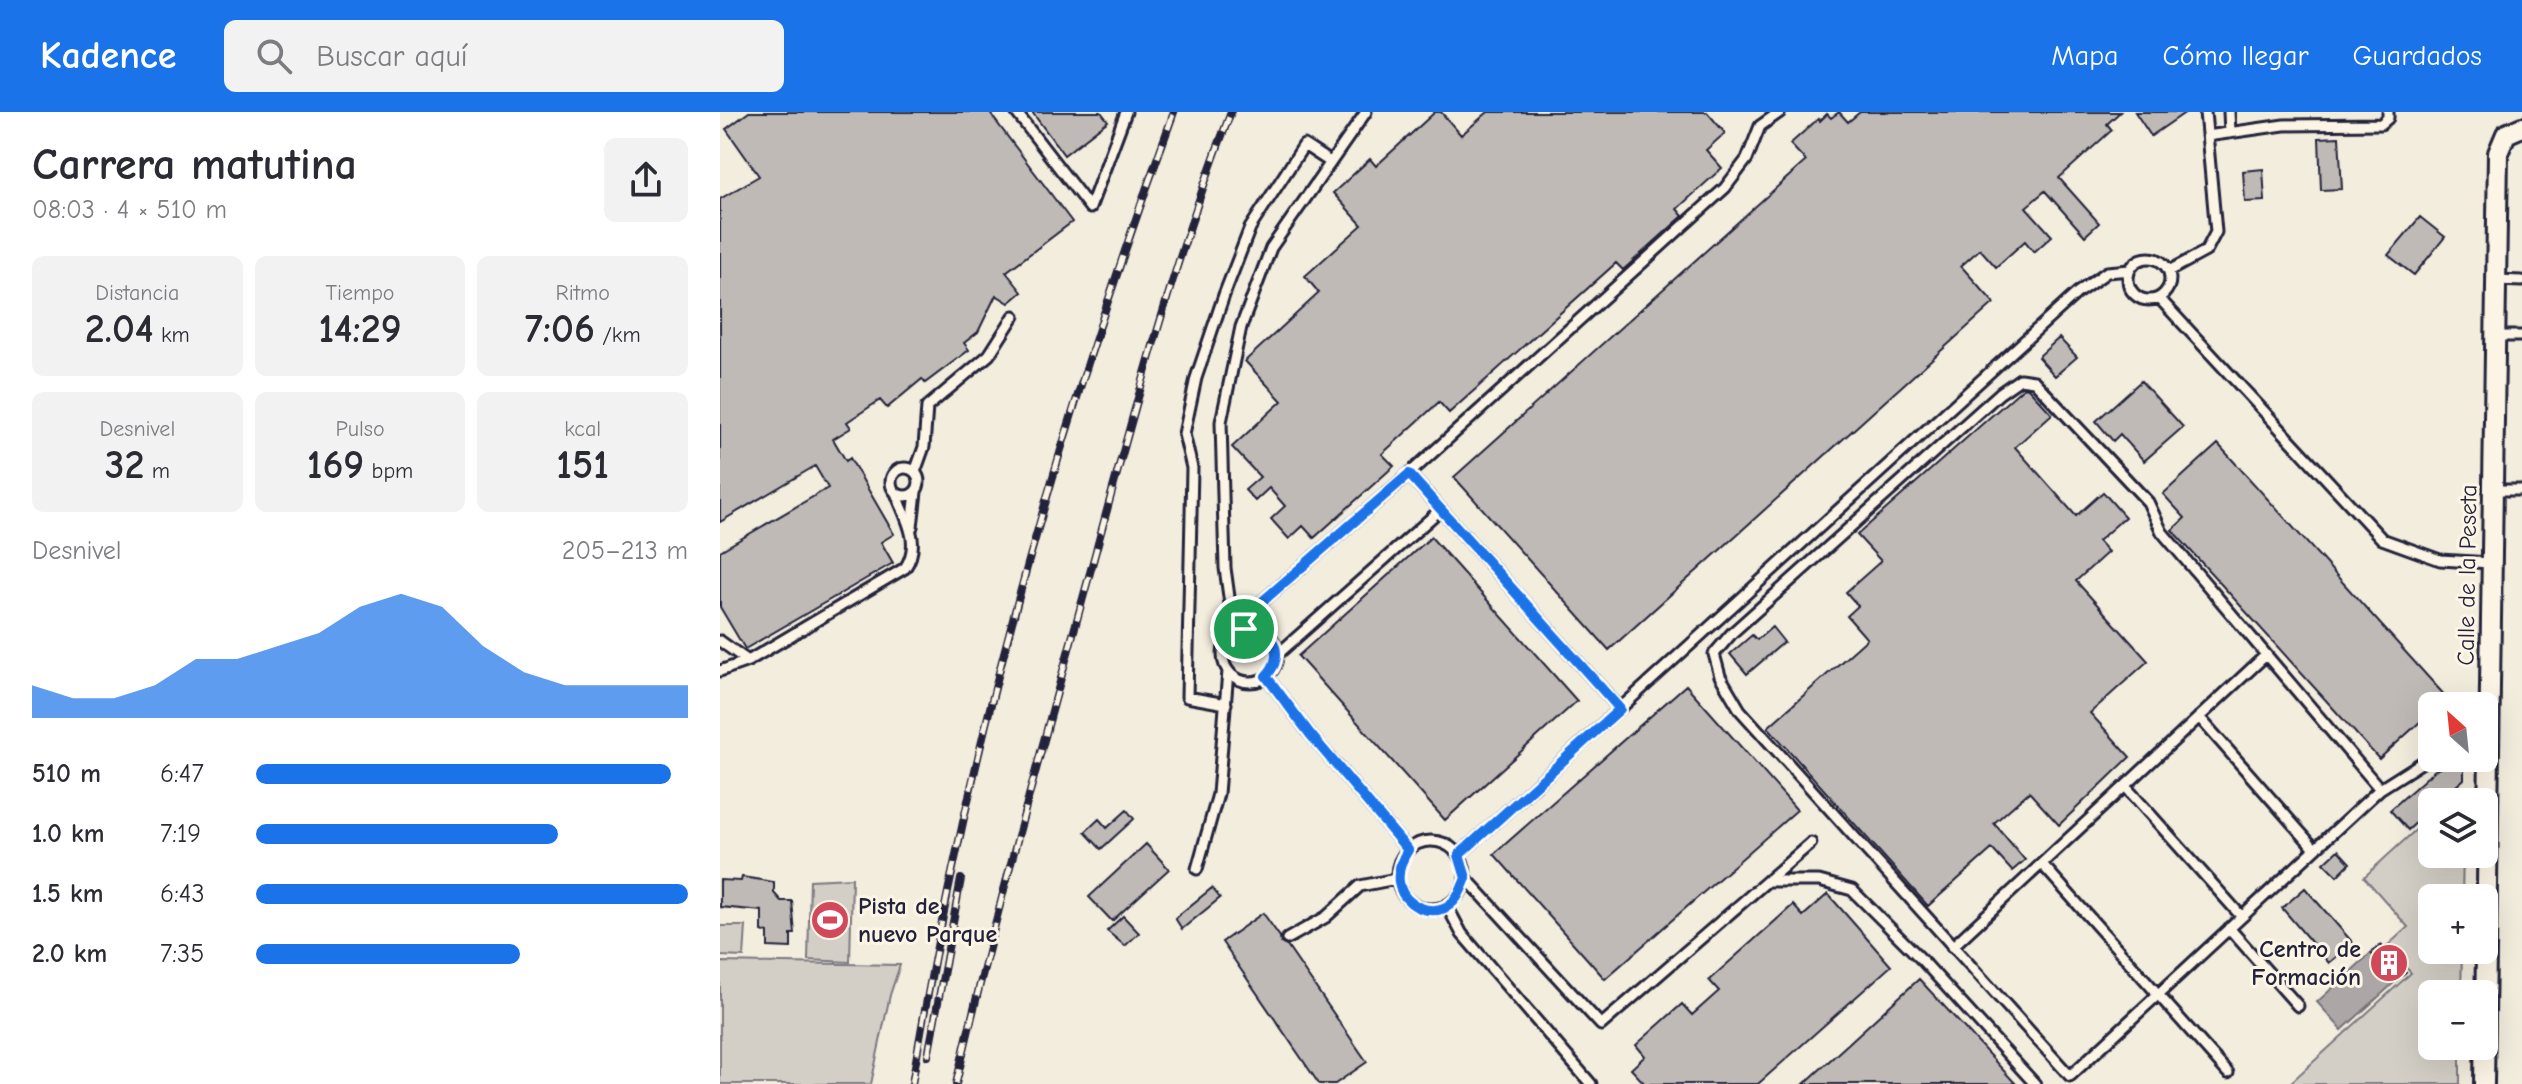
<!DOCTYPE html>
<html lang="es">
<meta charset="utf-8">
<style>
:root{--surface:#fff;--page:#f2f2f3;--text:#2b2b33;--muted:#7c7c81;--accent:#1a73e8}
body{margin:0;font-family:"Comic Neue",sans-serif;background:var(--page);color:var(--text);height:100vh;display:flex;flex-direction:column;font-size:30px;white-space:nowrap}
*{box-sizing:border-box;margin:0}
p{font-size:26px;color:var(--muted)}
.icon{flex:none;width:44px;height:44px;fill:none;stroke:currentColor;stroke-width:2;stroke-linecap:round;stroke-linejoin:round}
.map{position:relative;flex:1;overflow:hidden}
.side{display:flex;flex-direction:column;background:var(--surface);width:720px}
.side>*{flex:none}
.needle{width:52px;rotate:333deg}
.tools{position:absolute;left:1698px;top:580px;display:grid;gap:16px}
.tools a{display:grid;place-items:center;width:80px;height:80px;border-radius:12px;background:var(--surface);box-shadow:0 8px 32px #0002;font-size:40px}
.pin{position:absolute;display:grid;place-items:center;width:68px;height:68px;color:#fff;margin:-34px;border:4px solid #fff;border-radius:50%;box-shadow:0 2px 8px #0007}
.round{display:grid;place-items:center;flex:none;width:84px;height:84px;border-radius:12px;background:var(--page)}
.head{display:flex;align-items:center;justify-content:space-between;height:136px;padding:0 32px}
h1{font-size:44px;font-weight:600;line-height:60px}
.figures{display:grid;grid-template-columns:repeat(3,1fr);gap:12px;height:136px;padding:8px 32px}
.figures div{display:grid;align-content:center;border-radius:12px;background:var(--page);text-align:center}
.figures b{font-size:40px;font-weight:600}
.figures small{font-size:22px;font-weight:400}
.figures p{font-size:22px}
.chart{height:224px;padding:16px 32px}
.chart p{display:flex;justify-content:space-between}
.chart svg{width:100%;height:144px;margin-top:8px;fill:var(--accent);opacity:.7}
ul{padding:0 32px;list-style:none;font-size:26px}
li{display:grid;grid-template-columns:128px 96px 1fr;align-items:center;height:60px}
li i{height:20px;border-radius:10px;background:var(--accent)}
header{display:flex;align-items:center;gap:48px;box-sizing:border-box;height:112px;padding:0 40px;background:var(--accent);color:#fff}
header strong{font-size:38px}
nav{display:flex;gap:44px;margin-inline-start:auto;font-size:28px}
.search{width:560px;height:72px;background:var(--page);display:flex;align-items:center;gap:20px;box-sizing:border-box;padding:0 28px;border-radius:12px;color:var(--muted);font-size:30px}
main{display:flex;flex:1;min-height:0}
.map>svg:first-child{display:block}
</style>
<header>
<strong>Kadence</strong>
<div class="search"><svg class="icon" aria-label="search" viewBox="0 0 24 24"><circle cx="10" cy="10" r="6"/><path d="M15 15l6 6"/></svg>Buscar aquí</div>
<nav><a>Mapa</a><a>Cómo llegar</a><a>Guardados</a></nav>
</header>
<main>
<section class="side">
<div class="head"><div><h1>Carrera matutina</h1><p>08:03 · 4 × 510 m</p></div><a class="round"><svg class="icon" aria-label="share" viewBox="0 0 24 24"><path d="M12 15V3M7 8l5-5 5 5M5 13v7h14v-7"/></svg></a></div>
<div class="figures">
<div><p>Distancia</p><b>2.04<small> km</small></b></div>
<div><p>Tiempo</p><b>14:29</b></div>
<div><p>Ritmo</p><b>7:06<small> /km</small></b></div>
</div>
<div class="figures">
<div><p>Desnivel</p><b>32<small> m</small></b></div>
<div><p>Pulso</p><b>169<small> bpm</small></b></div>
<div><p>kcal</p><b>151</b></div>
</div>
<div class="chart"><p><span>Desnivel</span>205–213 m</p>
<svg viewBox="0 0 160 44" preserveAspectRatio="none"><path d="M0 44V34L10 38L20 38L30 34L40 26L50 26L60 22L70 18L80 10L90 6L100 10L110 22L120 30L130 34L140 34L150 34L160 34V44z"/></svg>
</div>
<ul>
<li><b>510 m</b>6:47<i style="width:96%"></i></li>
<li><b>1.0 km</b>7:19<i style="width:70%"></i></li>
<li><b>1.5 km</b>6:43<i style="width:100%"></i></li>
<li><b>2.0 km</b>7:35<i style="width:61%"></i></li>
</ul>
</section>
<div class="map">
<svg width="1802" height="972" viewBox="0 0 1802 972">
<rect width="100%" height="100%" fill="#f3edde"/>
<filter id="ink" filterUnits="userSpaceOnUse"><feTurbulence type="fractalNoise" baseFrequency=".0125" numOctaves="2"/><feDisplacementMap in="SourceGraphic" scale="16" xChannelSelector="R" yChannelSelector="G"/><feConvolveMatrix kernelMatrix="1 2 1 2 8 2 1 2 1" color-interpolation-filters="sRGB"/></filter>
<g filter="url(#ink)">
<path fill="#d4cfc6" stroke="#7b7880" stroke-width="2" d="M 1712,703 L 1712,742 L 1743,742 L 1742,786 L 1712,786 L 1712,838 L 1742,838 L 1741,882 L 1712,882 L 1712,934 L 1740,934 L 1740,972 L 1569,972 L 1691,861 L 1667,834 L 1688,815 L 1644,765 Z
M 132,766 L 130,850 L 88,848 L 90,768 Z
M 0,814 L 26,814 L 24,845 L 0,844 Z
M 0,850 L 180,853 L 170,883 L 151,972 L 0,972 Z"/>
<path fill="#aca7a6" stroke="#75727b" stroke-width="2" d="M 1651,841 L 1676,869 L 1622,918 L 1597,890 Z"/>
<path fill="#bfbab6" stroke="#22223b" stroke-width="2" d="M 29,0 L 269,0 L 352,110 L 286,160 L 302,180 L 289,191 L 276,183 L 258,220 L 244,231 L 249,238 L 205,271 L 202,267 L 167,296 L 160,288 L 127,310 L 131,316 L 113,327 L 126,349 L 130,346 L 174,422 L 161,430 L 173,451 L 25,537 L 0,495 L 0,439 L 108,376 L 95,354 L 0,410 L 0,87 L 39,64 L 6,17 Z
M 312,0 L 381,0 L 388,9 L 344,43 Z
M 715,0 L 721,0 L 741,23 L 768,0 L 987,0 L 1005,21 L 986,38 L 1002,56 L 957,97 L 963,104 L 903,158 L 896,151 L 729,301 L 719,290 L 708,300 L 662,342 L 674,354 L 594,426 L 583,414 L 569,427 L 551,407 L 565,394 L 549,376 L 535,389 L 525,378 L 540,365 L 512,335 L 562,289 L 525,249 L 599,181 L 585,164 L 642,113 L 613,81 L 650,47 L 656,54 Z
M 1119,0 L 1128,10 L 1140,0 L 1400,0 L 1387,12 L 1392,18 L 1339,66 L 1379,111 L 1365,124 L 1325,79 L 1306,95 L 1332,124 L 1314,140 L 1305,129 L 1276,155 L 1260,137 L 1241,154 L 1274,191 L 889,538 L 734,365 L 1086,49 L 1070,32 L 1098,7 L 1100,9 L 1107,2 L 1111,6 Z
M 1415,0 L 1466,0 L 1431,24 Z
M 1619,25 L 1622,77 L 1601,78 L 1599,26 Z
M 1543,57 L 1545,89 L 1525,90 L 1523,59 Z
M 1700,105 L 1725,125 L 1694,163 L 1668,143 Z
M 1339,226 L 1357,245 L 1335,264 L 1318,245 Z
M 1421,269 L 1463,315 L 1424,349 L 1400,322 L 1393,329 L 1376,309 Z
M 1304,275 L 1308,276 L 1332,302 L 1295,335 L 1356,404 L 1383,380 L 1405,405 L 1378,429 L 1388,440 L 1356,469 L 1428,549 L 1370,601 L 1410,645 L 1339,713 L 1309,680 L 1274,711 L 1305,748 L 1292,759 L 1272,737 L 1208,794 L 1048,615 L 1147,527 L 1127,504 L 1138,494 L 1126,480 L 1161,449 L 1137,423 Z
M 1498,332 L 1727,586 L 1718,594 L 1712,594 L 1712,599 L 1659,647 L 1452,418 L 1465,406 L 1443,382 Z
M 711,425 L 857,589 L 725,708 L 578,544 Z
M 1052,515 L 1064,530 L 1027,562 L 1010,542 L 1032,523 L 1037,528 Z
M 966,573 L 1077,698 L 885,867 L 774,742 Z
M 1729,652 L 1744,656 L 1744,667 L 1718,690 L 1712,690 L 1712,696 L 1688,718 L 1670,698 L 1715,658 Z
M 407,698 L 414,707 L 381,737 L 365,720 L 379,707 L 387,716 Z
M 426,732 L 449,757 L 392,809 L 369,785 Z
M 1618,738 L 1630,751 L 1617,764 L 1604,751 Z
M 22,765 L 54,770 L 54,781 L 61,789 L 72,789 L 75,822 L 71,822 L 71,836 L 48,835 L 48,821 L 42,819 L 42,799 L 0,795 L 0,768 L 21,769 Z
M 492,776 L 500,786 L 462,817 L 455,806 Z
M 1585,776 L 1633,831 L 1609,851 L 1562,796 Z
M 1108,782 L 1171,854 L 1038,972 L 925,972 L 911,957 L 925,944 L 916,933 L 962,892 L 972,903 L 999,879 L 989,868 L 1073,793 L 1083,804 Z
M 543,801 L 560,825 L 561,831 L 567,834 L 647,950 L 615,972 L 599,972 L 502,830 Z
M 403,804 L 419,821 L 405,834 L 387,819 Z
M 1661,833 L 1686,861 L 1676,869 L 1651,841 Z
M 1199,867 L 1296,972 L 1084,972 Z"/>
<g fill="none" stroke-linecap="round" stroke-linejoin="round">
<g stroke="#22223b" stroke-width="15">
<path id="lane" d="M 296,0 L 370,96 L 406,0
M 1509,0 L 1510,21
M 1487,24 L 1564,13 L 1661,12 L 1668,6 L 1668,0
M1408 167a21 21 0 1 1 42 0a21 21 0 1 1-42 0Z
M 1449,159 L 1486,139 L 1496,120 L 1485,0
M 1776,168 L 1802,169
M 1439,186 L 1662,427 L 1720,448 L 1771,451
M 1775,224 L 1802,224
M171 370a14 14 0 1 1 28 0a14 14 0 1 1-28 0Z
M 195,360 L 204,335 L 207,295 L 269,243 L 294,204
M 689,362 L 900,597
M 1772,378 L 1802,378
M 192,415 L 196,380
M503 543a27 27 0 1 1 54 0a27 27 0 1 1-54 0Z
M 524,517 L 536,495 L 689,362 L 1005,76 L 1027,47 L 1040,14 L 1060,0
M 514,521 L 505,456 L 501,310 L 521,215 L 551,136 L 646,0
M 0,529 L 28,549
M 558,542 L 720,398
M 0,559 L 28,549 L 185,456 C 202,431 186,407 176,381
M 546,564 L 590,622 L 688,738
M 506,592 L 467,585 L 472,356 L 464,322 L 476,266 L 504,183 L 530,116 L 584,33 L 610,50
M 1479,605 L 1595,737
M 1405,674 L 1522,805
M 1660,677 L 1442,420 L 1428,390 L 1314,269 L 1300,267 L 1280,281 L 1012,521 L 994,542 L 1000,564 L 1020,598 L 1350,964 L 1660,677 L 1712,644
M677 763a34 34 0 1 1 68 0a34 34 0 1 1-68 0Z
M 739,743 L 1357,181 L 1387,160 L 1410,158
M 1322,752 L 1508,961
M 477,757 L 498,682 L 508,559
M 746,766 L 881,913 L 1091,731
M 1048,769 L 1099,769 L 1132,778 L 1202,848 L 1315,972
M 727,794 L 742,822 L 871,972
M 1509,816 L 1578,894
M 567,827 L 606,805 L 640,774 L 676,767
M 1232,835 L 1546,543"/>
</g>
<g stroke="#22223b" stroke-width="24">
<path id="street" d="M 1764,972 L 1778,41 L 1786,22 L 1802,15"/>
</g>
<use href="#lane" stroke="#fcf5e5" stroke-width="9"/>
<use href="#street" stroke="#fcf5e5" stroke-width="18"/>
<g stroke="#22223b" stroke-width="8">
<path id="rail" d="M 208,944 L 241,767
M 192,972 C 247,640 338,316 454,0
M 236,972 C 276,799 324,628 371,457 C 413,303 453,149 511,0"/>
</g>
<use href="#rail" stroke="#fcf5e5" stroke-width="5" stroke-dasharray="15" stroke-linecap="butt"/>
</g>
</g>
<g fill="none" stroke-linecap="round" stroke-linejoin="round" filter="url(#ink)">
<g stroke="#fff" stroke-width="16">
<path id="route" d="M 689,362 L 900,597 L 739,743 L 746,766 C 743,773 740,783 734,789 C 711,814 657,785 688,738 L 590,622 L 546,564 C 567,543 553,515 524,517 L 536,495 Z"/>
</g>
<use href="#route" stroke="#1a73e8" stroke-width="10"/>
</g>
<defs>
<g id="stadium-disc" transform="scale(2)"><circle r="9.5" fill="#d1495b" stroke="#fcf5e5"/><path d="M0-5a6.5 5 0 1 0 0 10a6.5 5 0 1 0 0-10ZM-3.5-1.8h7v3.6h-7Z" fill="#fff"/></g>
<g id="building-disc" transform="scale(2)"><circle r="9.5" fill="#d1495b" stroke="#fcf5e5"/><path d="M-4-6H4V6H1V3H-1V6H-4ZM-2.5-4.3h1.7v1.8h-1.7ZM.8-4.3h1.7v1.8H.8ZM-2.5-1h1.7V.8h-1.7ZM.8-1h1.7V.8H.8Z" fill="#fff"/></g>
</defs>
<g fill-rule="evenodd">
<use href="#stadium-disc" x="110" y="808"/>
<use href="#building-disc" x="1669" y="851"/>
</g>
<g text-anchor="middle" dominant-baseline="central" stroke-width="6" stroke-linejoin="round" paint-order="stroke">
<g font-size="24" fill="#22223b" stroke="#fcf5e5">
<text transform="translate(1747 463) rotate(-89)">Calle de la Peseta</text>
</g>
<g font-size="24" font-weight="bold" fill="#22223b" stroke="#fcf5e5" text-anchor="start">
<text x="138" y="794">Pista de<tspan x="138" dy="28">nuevo Parque</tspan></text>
<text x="1641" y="837" text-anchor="end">Centro de<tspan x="1641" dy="28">Formación</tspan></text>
</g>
</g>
</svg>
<div class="tools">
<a><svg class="needle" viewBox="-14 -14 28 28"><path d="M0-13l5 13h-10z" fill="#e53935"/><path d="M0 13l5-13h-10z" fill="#7c7c81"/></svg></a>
<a><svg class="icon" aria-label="layers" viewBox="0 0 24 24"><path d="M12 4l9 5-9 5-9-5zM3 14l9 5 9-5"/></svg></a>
<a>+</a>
<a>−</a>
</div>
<div class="pin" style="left:524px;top:517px;background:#1e9e55"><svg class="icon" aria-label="arrive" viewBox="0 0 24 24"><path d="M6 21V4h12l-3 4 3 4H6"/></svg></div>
</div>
</main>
